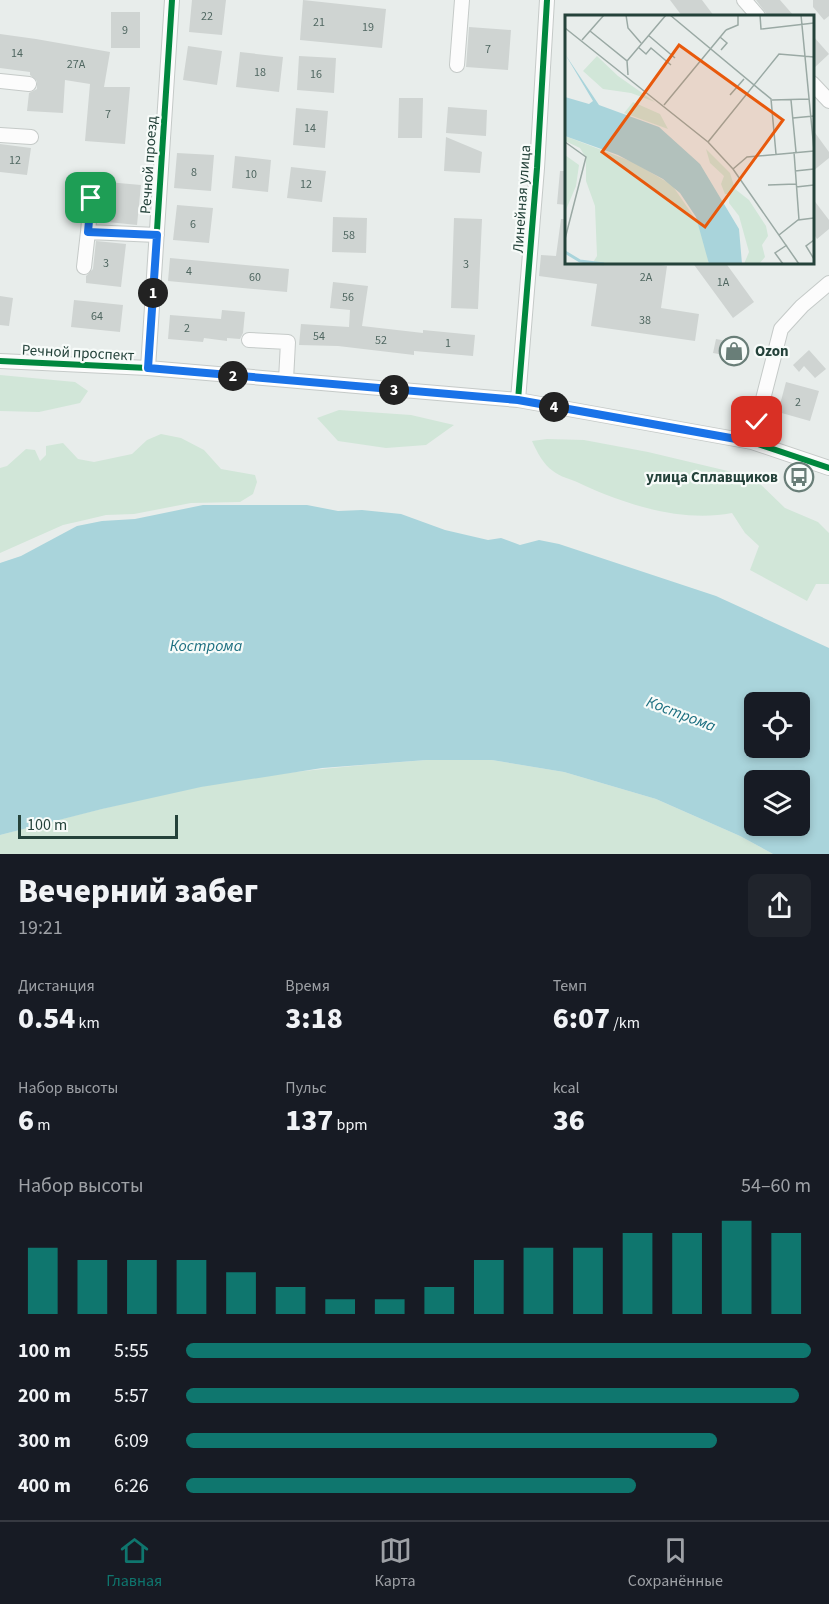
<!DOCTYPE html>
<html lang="ru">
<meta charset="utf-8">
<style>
:root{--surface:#171b24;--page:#20242c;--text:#f1f3f6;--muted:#9ea1a6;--line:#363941;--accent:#0f766e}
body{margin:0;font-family:"Source Sans 3",sans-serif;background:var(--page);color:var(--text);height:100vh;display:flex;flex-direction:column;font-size:22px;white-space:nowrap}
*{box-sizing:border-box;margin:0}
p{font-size:20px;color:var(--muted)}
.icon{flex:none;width:33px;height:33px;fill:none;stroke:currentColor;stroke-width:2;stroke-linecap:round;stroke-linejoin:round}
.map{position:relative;height:854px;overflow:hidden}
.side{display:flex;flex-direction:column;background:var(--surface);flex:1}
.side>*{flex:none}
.controls{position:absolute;left:744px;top:692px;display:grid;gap:12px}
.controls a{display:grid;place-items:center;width:66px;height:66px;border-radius:9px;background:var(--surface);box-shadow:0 3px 9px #0003;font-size:30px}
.scale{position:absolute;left:18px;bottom:15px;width:160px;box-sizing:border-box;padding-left:6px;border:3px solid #24423a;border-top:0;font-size:16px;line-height:21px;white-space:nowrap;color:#24423a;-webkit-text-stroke:4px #f7fbf9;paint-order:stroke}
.pin{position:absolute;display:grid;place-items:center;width:51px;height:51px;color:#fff;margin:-26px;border-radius:12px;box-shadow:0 3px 9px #0006}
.km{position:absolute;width:30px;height:30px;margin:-15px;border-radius:50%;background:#222;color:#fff;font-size:16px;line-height:30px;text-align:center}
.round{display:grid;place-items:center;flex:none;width:63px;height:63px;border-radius:9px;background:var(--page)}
.head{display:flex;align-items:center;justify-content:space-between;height:102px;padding:0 18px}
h1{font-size:33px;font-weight:800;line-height:45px}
.metrics{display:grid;grid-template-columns:repeat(3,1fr);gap:9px;height:102px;padding:6px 18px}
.metrics div{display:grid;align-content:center}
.metrics b{font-size:30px;font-weight:800}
.metrics small{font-size:16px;font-weight:400}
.metrics p{font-size:16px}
.chart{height:168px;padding:12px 18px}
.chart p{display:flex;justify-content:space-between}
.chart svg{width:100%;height:108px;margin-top:6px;stroke:var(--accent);stroke-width:6}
ul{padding:0 18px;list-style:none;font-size:20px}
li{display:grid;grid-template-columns:96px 72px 1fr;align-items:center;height:45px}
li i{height:15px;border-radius:8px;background:var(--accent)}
.dock{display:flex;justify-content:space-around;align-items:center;height:84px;border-top:2px solid var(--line);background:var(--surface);font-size:16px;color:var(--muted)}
.dock a{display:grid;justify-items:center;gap:3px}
.dock .active{color:var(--accent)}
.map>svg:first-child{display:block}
</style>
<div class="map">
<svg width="829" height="854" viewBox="0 0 829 854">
<rect width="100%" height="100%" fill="#e8edeb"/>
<path fill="#d1e6d8" d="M 0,375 L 75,382 L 88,391 L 80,403 L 39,412 L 0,411 Z
M 339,410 L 411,415 L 454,425 L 426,445 L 386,448 L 338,441 L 317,418 Z
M 161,434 L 181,438 L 204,450 L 221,469 L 255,475 L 257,482 L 253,494 L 240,502 L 191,503 L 134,514 L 106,515 L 85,520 L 63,525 L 0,553 L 0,468 L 7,466 L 26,449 L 35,450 L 40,461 L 46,455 L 46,446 L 63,443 L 78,459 L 94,462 L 132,454 L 147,440 Z
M 547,439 L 584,440 L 648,452 L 753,477 L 785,508 L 818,522 L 829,533 L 829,584 L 816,584 L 807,601 L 750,570 L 759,546 L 745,533 L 732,513 C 681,523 624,504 579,483 C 571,479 560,477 553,471 C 543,464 537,452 532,441 Z
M 426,760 L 492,760 L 564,772 L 656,799 L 740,836 L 773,854 L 0,854 L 0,835 C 66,818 132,800 199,787 C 274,772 350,766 426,760 Z"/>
<path fill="#a9d4db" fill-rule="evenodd" d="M 203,505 L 307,505 L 338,511 L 362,510 L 401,514 L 445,530 L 488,540 L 501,538 L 520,545 L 539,540 L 559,544 L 716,596 L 829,648 L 829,854 L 773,854 L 740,836 L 656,799 L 564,772 L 492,760 L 426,760 L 322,768 L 201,787 L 102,809 L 0,835 L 0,563 L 21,556 L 77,526 L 102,521 L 135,519 ZM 754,702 L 800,702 L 800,747 L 754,747 ZM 754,780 L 800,780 L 800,825 L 754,825 Z"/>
<path fill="#cfd4d2" d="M 192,0 L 226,0 L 222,35 L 189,32 Z
M 303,0 L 386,9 L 382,48 L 300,40 Z
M 670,0 L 702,0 L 714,16 L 682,16 Z
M 756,0 L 780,0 L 794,16 L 768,16 Z
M 813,0 L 829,0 L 829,16 L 824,20 L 813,7 Z
M 111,12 L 140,12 L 140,48 L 111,48 Z
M 469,27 L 511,30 L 508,70 L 466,67 Z
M 0,34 L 36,39 L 110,52 L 104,87 L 130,87 L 125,144 L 85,141 L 90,84 L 65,80 L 63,113 L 27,111 L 29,93 L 37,89 L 37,81 L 30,75 L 30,72 L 0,68 Z
M 813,36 L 829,54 L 813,69 Z
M 188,46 L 222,51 L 217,85 L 183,80 Z
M 240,52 L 283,57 L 279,92 L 236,87 Z
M 299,56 L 336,58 L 334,93 L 297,90 Z
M 399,98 L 423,98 L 422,138 L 398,138 Z
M 448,107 L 487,110 L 486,136 L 446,133 Z
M 296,108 L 328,111 L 325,148 L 293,145 Z
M 813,130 L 829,152 L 829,158 L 813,171 Z
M 446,137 L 482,152 L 480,173 L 444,171 Z
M 0,144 L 31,148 L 27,175 L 0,172 Z
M 177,153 L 214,155 L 211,191 L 174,188 Z
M 235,156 L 271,160 L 268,192 L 232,188 Z
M 291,167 L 326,171 L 322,202 L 287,198 Z
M 560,171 L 567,171 L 567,205 L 557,204 Z
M 96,181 L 141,185 L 137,225 L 98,221 L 100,198 L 95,190 Z
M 813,199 L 829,220 L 829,229 L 817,239 L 813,233 Z
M 177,205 L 213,208 L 209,243 L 173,240 Z
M 333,217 L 367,218 L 366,253 L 332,252 Z
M 454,218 L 482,219 L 478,309 L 451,308 Z
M 561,219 L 567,219 L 567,262 L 656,262 L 655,264 L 667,266 L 661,308 L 699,314 L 695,341 L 591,326 L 597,284 L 539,276 L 541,255 L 556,256 Z
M 96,241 L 126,244 L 121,287 L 86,283 L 86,276 L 93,269 Z
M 170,258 L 289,269 L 287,292 L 168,281 Z
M 692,262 L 725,262 L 754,302 L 733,318 Z
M 333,282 L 368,286 L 362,326 L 423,333 L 423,330 L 475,335 L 473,356 L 414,351 L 414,355 L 338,346 L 299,345 L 301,324 L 349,327 L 350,310 L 330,308 Z
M 0,296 L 13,298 L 9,326 L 0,325 Z
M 74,300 L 123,305 L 120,332 L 71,327 Z
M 222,310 L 245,312 L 243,333 L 240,339 L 227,338 L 227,341 L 204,338 L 203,342 L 168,339 L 170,315 L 221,319 Z
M 716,339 L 742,344 L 740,358 L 713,353 Z
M 809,350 L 826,369 L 815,378 L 804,366 L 799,372 L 793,365 Z
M 786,382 L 819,391 L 810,421 L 778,412 Z"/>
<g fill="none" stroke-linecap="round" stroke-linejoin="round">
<g stroke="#c5cac8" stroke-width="16">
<path id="minor" d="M 744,0 L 758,16
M 457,65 L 462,0
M 0,81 L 29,84
M 812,83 L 829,101
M 0,135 L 31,137
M 88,232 L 91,198
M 84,267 L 88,232 L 157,235
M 249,340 L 288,342 L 286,380
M 0,361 L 148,368 L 518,400 L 752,442 L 829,468
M 148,368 L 172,0
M 518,400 L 537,168 L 547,0
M 752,442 L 781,329 L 802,306 L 829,283"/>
</g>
<use href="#minor" stroke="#fcfcfc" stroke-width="14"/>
<g stroke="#f7fbf9" stroke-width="10">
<path id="cycleway" d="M 0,361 L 148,368 L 518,400 L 752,442 L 829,468
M 148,368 L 172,0
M 518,400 L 537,168 L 547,0"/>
</g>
<use href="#cycleway" stroke="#00873e" stroke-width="6"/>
</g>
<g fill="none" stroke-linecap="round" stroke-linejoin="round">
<g stroke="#fff" stroke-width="12">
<path id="route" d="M 91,198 L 88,232 L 157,235 L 148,368 L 518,400 L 753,442 L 757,422"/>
</g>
<use href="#route" stroke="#1a73e8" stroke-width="8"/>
</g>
<defs>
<g id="shop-ring" transform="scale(1.5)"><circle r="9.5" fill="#f7fbf9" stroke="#697e78" stroke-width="1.5"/><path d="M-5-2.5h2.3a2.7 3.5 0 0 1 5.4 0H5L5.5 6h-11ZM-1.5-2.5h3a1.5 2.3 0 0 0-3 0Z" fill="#697e78"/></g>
<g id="bus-ring" transform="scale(1.5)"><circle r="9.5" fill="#f7fbf9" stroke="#697e78" stroke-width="1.5"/><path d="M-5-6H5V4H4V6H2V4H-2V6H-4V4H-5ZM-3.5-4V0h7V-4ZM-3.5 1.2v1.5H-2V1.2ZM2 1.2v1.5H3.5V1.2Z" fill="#697e78"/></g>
</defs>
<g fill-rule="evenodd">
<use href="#shop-ring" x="734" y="351"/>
<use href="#bus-ring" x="799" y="477"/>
</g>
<g text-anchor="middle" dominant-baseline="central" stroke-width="4.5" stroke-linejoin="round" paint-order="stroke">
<g font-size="12" fill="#506761">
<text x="207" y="16">22</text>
<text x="319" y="22">21</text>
<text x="368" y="27">19</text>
<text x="125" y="30">9</text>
<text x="488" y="49">7</text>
<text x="17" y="53">14</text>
<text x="76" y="64">27А</text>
<text x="260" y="72">18</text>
<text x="316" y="74">16</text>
<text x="108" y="114">7</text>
<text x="310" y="128">14</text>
<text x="15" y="160">12</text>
<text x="194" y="172">8</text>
<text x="251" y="174">10</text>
<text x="306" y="184">12</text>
<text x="193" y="224">6</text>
<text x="349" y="235">58</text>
<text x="106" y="263">3</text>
<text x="466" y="264">3</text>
<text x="189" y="271">4</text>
<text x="255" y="277">60</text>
<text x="646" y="277">2А</text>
<text x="723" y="282">1А</text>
<text x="348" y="297">56</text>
<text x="97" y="316">64</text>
<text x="645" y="320">38</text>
<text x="187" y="328">2</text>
<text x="319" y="336">54</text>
<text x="381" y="340">52</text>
<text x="448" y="343">1</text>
<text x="798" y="402">2</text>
</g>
<g font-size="15" fill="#24423a" stroke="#f7fbf9">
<text transform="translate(149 165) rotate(-86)">Речной проезд</text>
<text transform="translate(522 199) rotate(-86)">Линейная улица</text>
<text transform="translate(78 353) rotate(3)">Речной проспект</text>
</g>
<g font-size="15" font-weight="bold" fill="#24423a" stroke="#f7fbf9" text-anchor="start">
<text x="755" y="351">Ozon</text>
<text x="778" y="477" text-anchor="end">улица Сплавщиков</text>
</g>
<g font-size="16" font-style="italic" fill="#1c6f80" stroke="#f7fbf9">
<text x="206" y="646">Кострома</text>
<text transform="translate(681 714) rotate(21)">Кострома</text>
</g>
</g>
<g transform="translate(565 15)">
<rect width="249" height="249" fill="#e8edeb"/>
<path d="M 32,41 L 53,61 L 90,87 L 66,78 L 38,74 L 18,56 ZM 68,87 L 95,99 L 103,114 L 59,98 ZM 0,121 L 68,147 L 107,170 L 136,212 L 144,249 L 27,249 L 32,241 L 30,191 L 21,166 L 21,143 L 15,133 L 0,126 ZM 141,134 L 165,158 L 170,174 L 184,185 L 201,211 L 203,221 L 197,230 L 200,242 L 194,249 L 179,249 L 184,237 L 174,201 L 164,188 L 165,179 L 160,179 L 156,169 L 159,161 L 145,148 ZM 0,140 L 14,150 L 11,171 L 0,197 Z" fill="#d1e6d8"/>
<path d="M 0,39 L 34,90 L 94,112 L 135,149 L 174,214 L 177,249 L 144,249 L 131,202 L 115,178 L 98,164 L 53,140 L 0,121 L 0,82 L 24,89 L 28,86 Z" fill="#a9d4db"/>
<path fill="none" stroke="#a9d4db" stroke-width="3" d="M 0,237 L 15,246 L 39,249"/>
<path fill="none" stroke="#9aa9a4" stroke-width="1.5" d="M 61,0 L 63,13 L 76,28M 105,0 L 206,84 L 211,139M 195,0 L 196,14 L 249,8M 236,0 L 249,135M 0,13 L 143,127 L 168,154 L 234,249M 161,15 L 173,10 L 173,0M 25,16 L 62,46 L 63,60M 83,20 L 110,43M 155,22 L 162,28 L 156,35M 17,25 L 39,0M 73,32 L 81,39 L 86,33 L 106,50M 62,46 L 101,0M 165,80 L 179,64M 207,85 L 244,84M 226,85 L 231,137M 99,90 L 161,15M 228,103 L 249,101M 0,127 L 21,142 L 0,224M 143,127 L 214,39 L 249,42M 229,137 L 234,205M 168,154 L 182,142 L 249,136M 230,156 L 249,154M 203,170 L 231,169M 231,172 L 249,170M 214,220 L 233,205 L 249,203M 249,225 L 241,231 L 249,244M 218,249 L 210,238 L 222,230"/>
<path fill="#e8590c" fill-opacity="0.15" stroke="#e8590c" stroke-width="3" d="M 114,30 L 218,105 L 140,212 L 37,137 Z"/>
<rect width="249" height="249" fill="none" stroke="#24423a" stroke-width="3"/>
</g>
</svg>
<div class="controls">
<a><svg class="icon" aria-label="locate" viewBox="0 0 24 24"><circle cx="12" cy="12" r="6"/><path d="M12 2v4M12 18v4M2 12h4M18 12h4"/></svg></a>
<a><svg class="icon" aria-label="layers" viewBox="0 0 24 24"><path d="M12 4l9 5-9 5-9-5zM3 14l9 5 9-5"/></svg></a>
</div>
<div class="scale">100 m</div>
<div class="pin" style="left:91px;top:198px;background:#1e9e55"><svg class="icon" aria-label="arrive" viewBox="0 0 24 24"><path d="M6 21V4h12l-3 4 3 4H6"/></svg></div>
<div class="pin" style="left:757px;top:422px;background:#d93025"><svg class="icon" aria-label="check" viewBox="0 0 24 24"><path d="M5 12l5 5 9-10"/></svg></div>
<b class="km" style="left:153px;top:293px">1</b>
<b class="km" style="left:233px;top:376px">2</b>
<b class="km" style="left:394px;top:390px">3</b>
<b class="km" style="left:554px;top:407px">4</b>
</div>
<section class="side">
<div class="head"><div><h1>Вечерний забег</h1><p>19:21</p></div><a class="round"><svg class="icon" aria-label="share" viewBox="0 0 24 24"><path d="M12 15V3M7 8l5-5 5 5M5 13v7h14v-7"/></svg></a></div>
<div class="metrics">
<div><p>Дистанция</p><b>0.54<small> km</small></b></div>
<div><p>Время</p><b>3:18</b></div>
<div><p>Темп</p><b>6:07<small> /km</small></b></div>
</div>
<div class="metrics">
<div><p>Набор высоты</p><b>6<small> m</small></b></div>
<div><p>Пульс</p><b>137<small> bpm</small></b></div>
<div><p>kcal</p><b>36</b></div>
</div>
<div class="chart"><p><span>Набор высоты</span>54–60 m</p>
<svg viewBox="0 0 160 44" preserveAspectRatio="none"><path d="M5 44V17M15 44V22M25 44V22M35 44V22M45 44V27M55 44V33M65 44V38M75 44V38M85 44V33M95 44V22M105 44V17M115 44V17M125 44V11M135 44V11M145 44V6M155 44V11"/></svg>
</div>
<ul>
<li><b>100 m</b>5:55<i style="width:100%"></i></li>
<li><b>200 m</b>5:57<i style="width:98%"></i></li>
<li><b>300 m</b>6:09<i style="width:85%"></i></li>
<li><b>400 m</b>6:26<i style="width:72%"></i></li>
</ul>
</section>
<nav class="dock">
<a class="active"><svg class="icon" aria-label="home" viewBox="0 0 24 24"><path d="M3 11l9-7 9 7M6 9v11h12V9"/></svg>Главная</a>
<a><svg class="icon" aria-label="map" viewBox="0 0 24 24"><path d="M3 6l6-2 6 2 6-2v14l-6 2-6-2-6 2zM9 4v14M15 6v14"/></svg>Карта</a>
<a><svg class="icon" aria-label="saved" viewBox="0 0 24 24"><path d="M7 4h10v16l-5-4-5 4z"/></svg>Сохранённые</a>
</nav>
